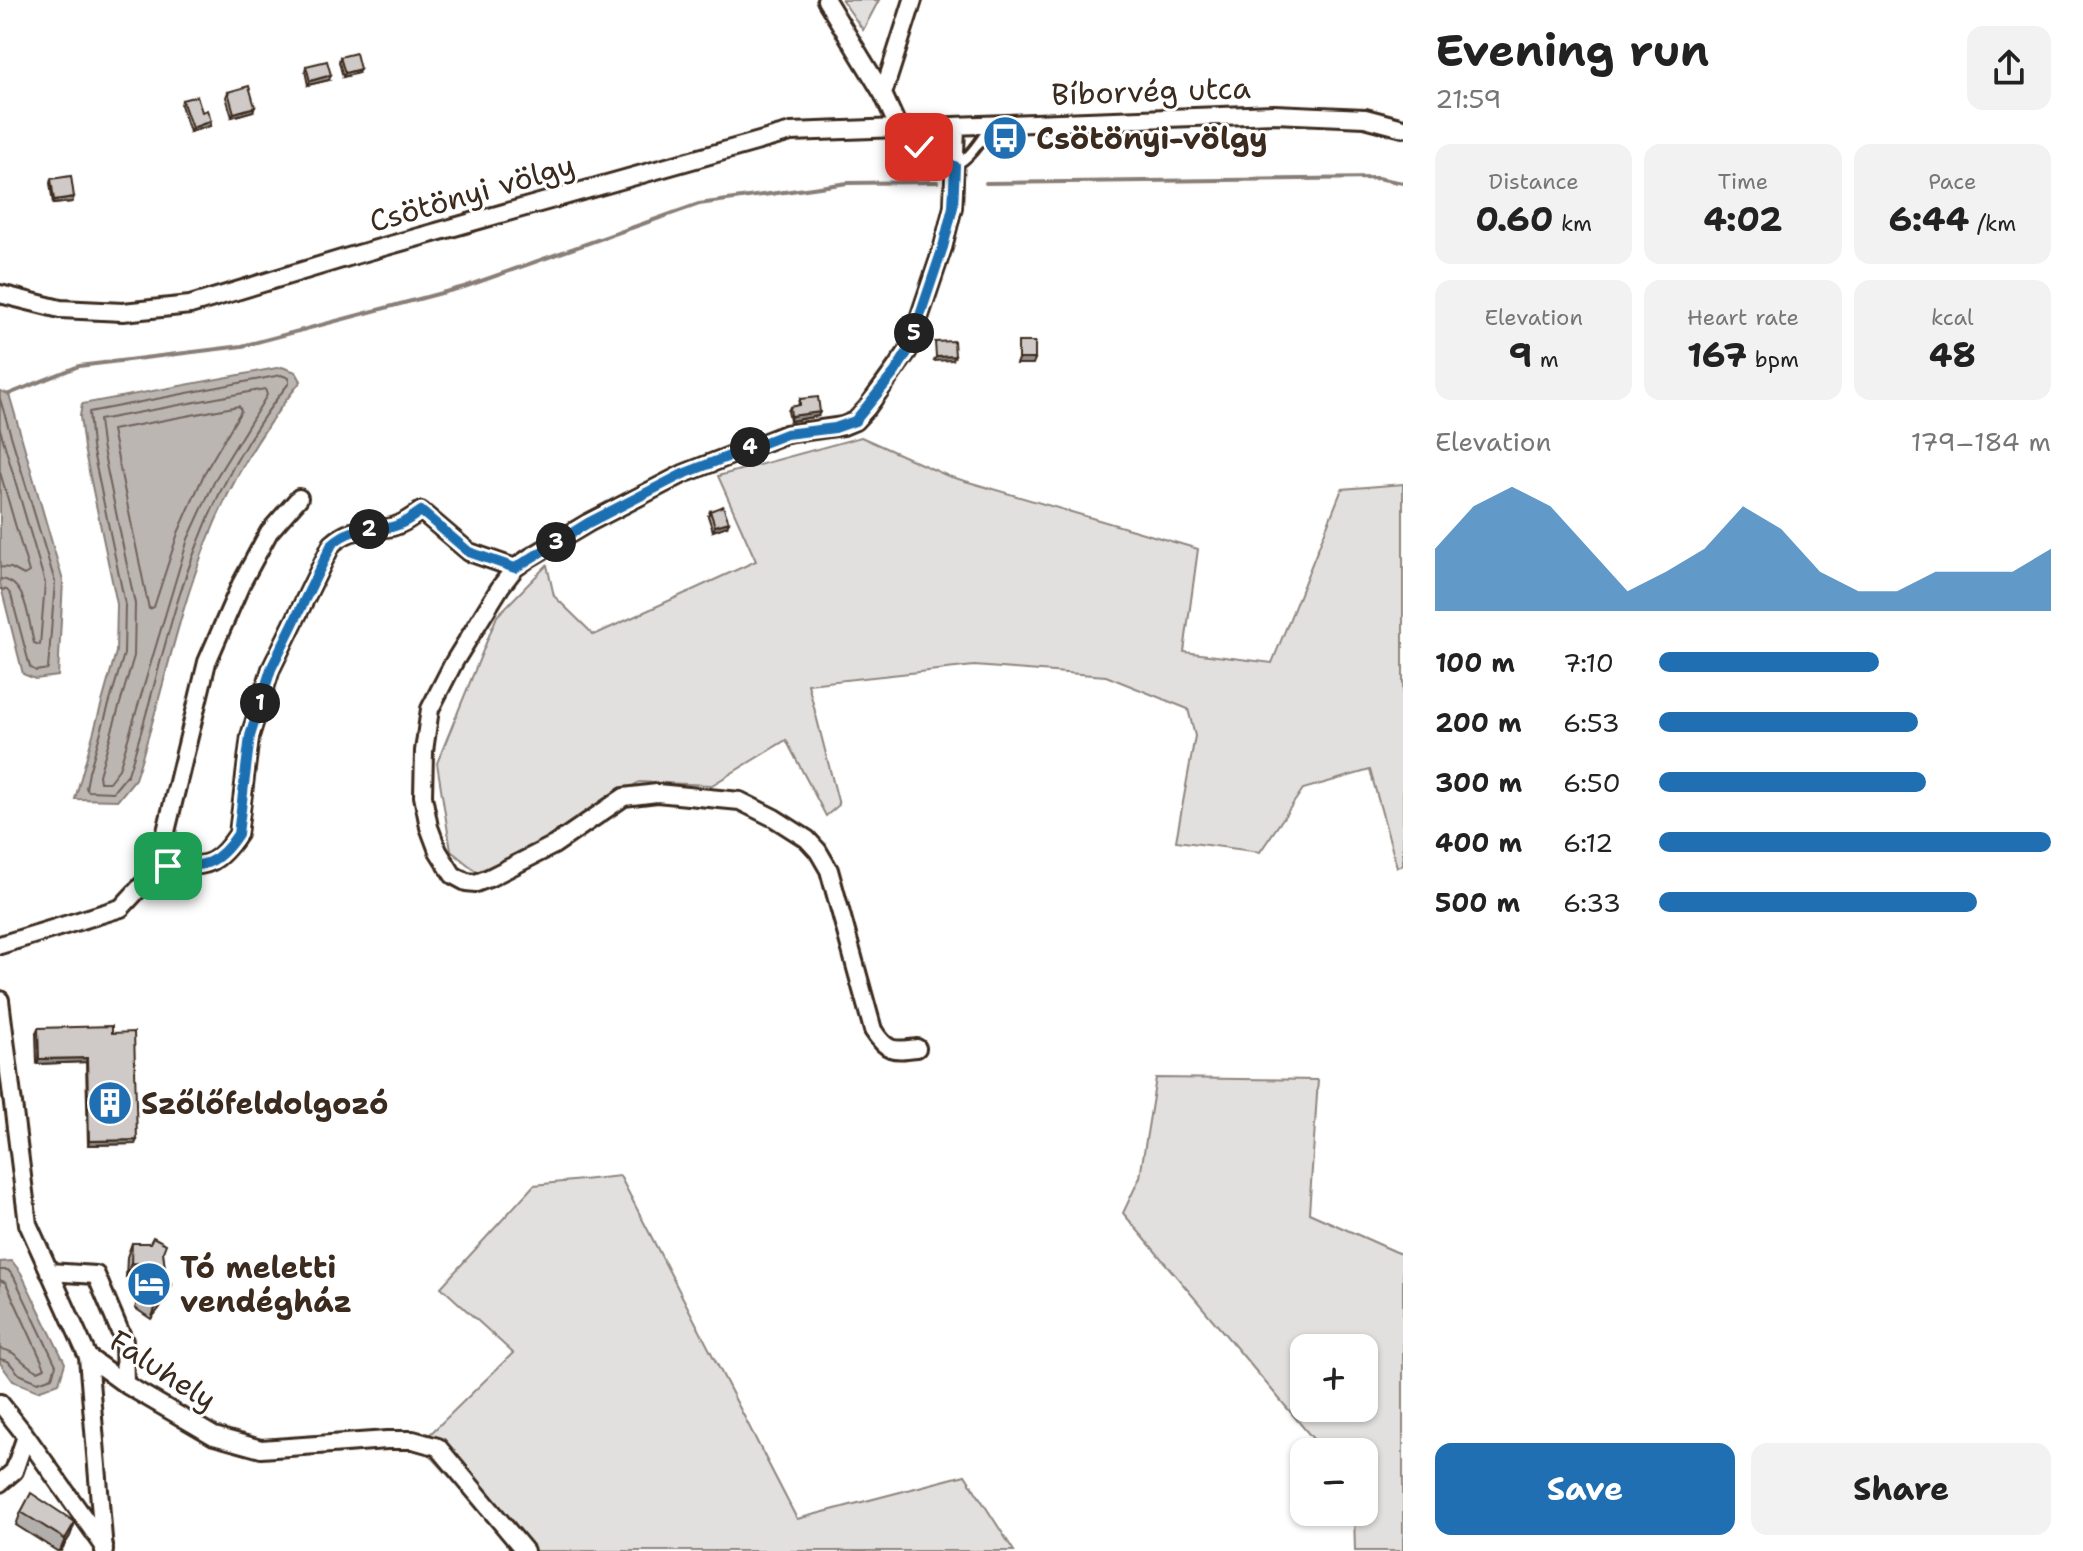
<!DOCTYPE html>
<meta charset="utf-8">
<style>
:root{--surface:#fff;--page:#f2f2f2;--text:#222;--muted:#767676;--accent:#1f6fb2}
body{margin:0;font-family:"Shantell Sans",sans-serif;background:var(--page);color:var(--text);height:100vh;display:flex;flex-direction:column;font-size:30px;white-space:nowrap}
*{box-sizing:border-box;margin:0}
p{font-size:26px;color:var(--muted)}
.icon{flex:none;width:44px;height:44px;fill:none;stroke:currentColor;stroke-width:2;stroke-linecap:round;stroke-linejoin:round}
.map{position:relative;flex:1;overflow:hidden}
.sheet{display:flex;flex-direction:column;background:var(--surface);width:680px}
.sheet>*{flex:none}
.fabs{position:absolute;left:1290px;top:1334px;display:grid;gap:16px}
.fabs a{display:grid;place-items:center;width:88px;height:88px;border-radius:16px;background:var(--surface);box-shadow:0 2px 6px #0004;font-size:40px}
.pin{position:absolute;display:grid;place-items:center;width:68px;height:68px;color:#fff;margin:-34px;border-radius:16px;box-shadow:0 4px 12px #0006}
.km{position:absolute;width:40px;height:40px;margin:-20px;border-radius:50%;background:#222;color:#fff;font-size:22px;line-height:40px;text-align:center}
.round{display:grid;place-items:center;flex:none;width:84px;height:84px;border-radius:16px;background:var(--page)}
.summary{display:flex;align-items:center;justify-content:space-between;height:136px;padding:0 32px}
h1{font-size:44px;font-weight:700;line-height:60px}
.metrics{display:grid;grid-template-columns:repeat(3,1fr);gap:12px;height:136px;padding:8px 32px}
.metrics div{display:grid;align-content:center;border-radius:16px;background:var(--page);text-align:center}
.metrics b{font-size:34px;font-weight:700}
.metrics small{font-size:22px;font-weight:400}
.metrics p{font-size:22px}
.chart{height:224px;padding:16px 32px}
.chart p{display:flex;justify-content:space-between}
.chart svg{width:100%;height:144px;margin-top:8px;fill:var(--accent);opacity:.7}
.action{display:flex;gap:16px;margin-top:auto;padding:16px 32px}
.action a{flex:1;height:92px;border-radius:16px;background:var(--accent);color:#fff;font-size:32px;font-weight:700;line-height:92px;text-align:center}
.action a+a{background:var(--page);color:var(--text)}
ul{padding:0 32px;list-style:none;font-size:26px}
li{display:grid;grid-template-columns:128px 96px 1fr;align-items:center;height:60px}
li i{height:20px;border-radius:10px;background:var(--accent)}
main{display:flex;flex:1;min-height:0}
.map>svg:first-child{display:block}
</style>
<main>
<div class="map">
<svg width="1403" height="1551" viewBox="0 0 1403 1551">
<rect width="100%" height="100%" fill="#fff"/>
<filter id="ink" filterUnits="userSpaceOnUse"><feTurbulence type="fractalNoise" baseFrequency=".0125" numOctaves="2"/><feDisplacementMap in="SourceGraphic" scale="16" xChannelSelector="R" yChannelSelector="G"/><feConvolveMatrix kernelMatrix="1 2 1 2 8 2 1 2 1" color-interpolation-filters="sRGB"/></filter>
<g filter="url(#ink)">
<path fill="#e2e0de" stroke="#8e857e" stroke-width="2" fill-rule="evenodd" d="M 842,0 L 879,0 L 863,30 Z
M 861,437 L 948,476 L 1198,549 L 1184,652 L 1272,663 L 1342,489 L 1403,484 L 1403,865 L 1397,867 L 1370,770 L 1303,789 L 1260,852 L 1176,841 L 1195,736 L 1188,709 L 1106,676 L 974,666 L 808,684 L 839,805 L 826,816 L 786,740 L 712,785 L 639,782 L 532,848 L 477,872 L 451,851 L 437,763 L 497,616 L 547,565 L 554,596 L 594,635 L 756,561 L 718,476 Z
M 1156,1078 L 1318,1080 L 1309,1213 L 1403,1255 L 1403,1551 L 1355,1551 L 1354,1512 L 1364,1512 L 1364,1452 L 1324,1452 L 1123,1213 L 1140,1177 ZM 1364,1348 L 1364,1408 L 1304,1408 L 1304,1348 Z
M 620,1176 L 797,1519 L 965,1475 L 1014,1551 L 517,1551 L 420,1444 L 513,1353 L 441,1287 L 534,1185 Z"/>
<path fill="#bcb6b3" stroke="#887e77" stroke-width="2" d="M 282,367 L 296,372 L 301,381 C 261,430 229,485 206,544 C 176,620 161,702 135,779 L 118,800 L 75,799 L 116,652 L 117,604 L 84,448 L 80,416 L 82,404 Z
M 0,391 L 9,394 L 63,581 L 58,676 L 35,679 L 23,674 L 0,583 Z
M 12,1261 L 21,1273 L 65,1363 L 59,1383 L 38,1391 L 13,1381 L 0,1363 L 0,1262 Z"/>
<g fill="none" stroke-linecap="round" stroke-linejoin="round">
<path stroke="#6f625a" stroke-width="2" d="M 281,375 L 289,378 L 289,383 C 251,430 221,484 199,541 C 168,616 154,698 128,774 L 113,792 L 88,791 L 86,788 L 89,772 L 124,654 L 125,604 L 92,447 L 89,412 Z
M 265,389 L 267,395 L 216,478 L 188,539 L 119,769 L 109,782 L 100,782 L 99,775 L 134,656 L 135,604 L 102,445 L 99,420 Z
M 0,399 L 55,582 L 48,669 L 36,671 L 30,667 L 11,595 L 7,590 L 0,589
M 239,406 L 241,411 L 205,472 L 178,533 L 154,607 L 149,609 L 112,430 Z
M 0,429 L 45,583 L 40,645 L 34,643 C 28,622 28,581 0,579
M 0,472 L 29,572 L 24,575 L 11,568 L 0,567
M 0,1270 L 8,1270 L 14,1277 L 56,1365 L 52,1377 L 38,1382 L 19,1374 L 8,1361 L 0,1359
M 0,1280 L 6,1283 L 45,1368 L 38,1371 C 21,1365 18,1350 0,1349"/>
<path stroke="#887e77" stroke-width="4" d="M 986,183 L 1377,178 L 1403,183
M 9,394 L 79,366 L 242,346 L 464,287 L 699,204 L 848,183 L 937,182"/>
<g stroke="#3b2a1e" stroke-width="14">
<path id="lane" d="M 900,129 C 945,172 953,185 991,125"/>
</g>
<g stroke="#3b2a1e" stroke-width="22">
<path id="street" d="M 826,0 L 883,94 L 899,129
M 883,94 L 913,0
M 0,294 L 60,309 L 123,312 L 190,305 L 355,255 L 791,132 L 1274,114 L 1365,118 L 1403,128
M 157,869 C 198,859 208,879 238,834 L 250,736 L 271,669 L 332,544 C 353,526 362,532 386,528 C 399,527 411,518 421,511 L 469,552 L 515,568
M 0,945 L 121,908 L 157,869 L 207,662 L 241,584 L 269,532 L 299,498
M 0,1000 L 28,1224 L 88,1357 L 125,1384 L 214,1436 L 261,1449 L 387,1440 L 413,1440 L 438,1447 L 525,1551
M 917,1048 C 893,1051 887,1052 873,1030 L 829,870 L 818,851 L 807,839 L 774,818 L 740,801 L 657,793 L 624,797 L 554,845 L 489,878 L 476,883 L 466,882 L 453,875 L 438,851 L 429,827 L 423,796 L 424,751 L 430,709 L 454,662 L 501,586 L 515,568 L 529,558 L 588,523 L 683,474 L 786,434 L 843,426 L 855,421 L 867,408 L 908,351 L 943,247 L 953,207 L 956,127
M 49,1272 L 96,1275 L 124,1341 L 125,1384
M 88,1357 L 104,1551
M 0,1403 L 26,1436 L 14,1471 L 0,1483
M 26,1436 L 104,1546"/>
</g>
<use href="#lane" stroke="#fff" stroke-width="8"/>
<use href="#street" stroke="#fff" stroke-width="16"/>
</g>
<path fill="#b2aeab" stroke="#3b2a1e" stroke-width="2" d="M 340,57 L 358,73 L 343,77 L 339,62 Z
M 306,66 L 329,80 L 308,85 L 305,71 Z
M 228,92 L 253,111 L 232,117 L 226,97 Z
M 182,100 L 202,112 L 210,126 L 190,132 L 181,105 Z
M 51,179 L 72,202 L 53,204 L 50,183 Z
M 800,399 L 818,416 L 790,421 L 788,411 L 790,407 L 798,406 Z
M 710,511 L 727,526 L 713,531 L 708,516 Z
M 38,1028 L 112,1033 L 135,1144 L 88,1145 L 86,1062 L 37,1064 L 36,1033 Z
M 132,1243 L 163,1252 L 166,1278 L 172,1284 L 167,1298 L 151,1319 L 135,1308 L 139,1296 L 138,1277 L 126,1277 L 127,1257 Z
M 21,1512 L 75,1522 L 70,1536 L 61,1551 L 57,1551 L 16,1525 Z"/>
<path fill="#918d8b" stroke="#3b2a1e" stroke-width="2" d="M 360,69 L 358,73 L 343,77 L 345,73 Z
M 331,75 L 329,80 L 308,85 L 310,81 Z
M 255,107 L 253,111 L 232,117 L 234,113 Z
M 211,121 L 210,126 L 190,132 L 192,128 Z
M 74,197 L 72,202 L 53,204 L 54,200 Z
M 955,356 L 953,360 L 934,361 L 936,357 Z
M 1018,359 L 1035,359 L 1033,364 L 1016,364 Z
M 820,412 L 818,416 L 790,421 L 791,416 Z
M 729,522 L 727,526 L 713,531 L 715,526 Z
M 87,1058 L 86,1062 L 37,1064 L 39,1059 Z
M 137,1140 L 135,1144 L 88,1145 L 89,1141 Z
M 131,1263 L 143,1264 L 138,1277 L 126,1277 Z
M 172,1284 L 167,1298 L 151,1319 L 156,1306 Z
M 75,1522 L 70,1536 L 60,1551 L 65,1539 Z"/>
<path fill="#cfcac7" stroke="#3b2a1e" stroke-width="2" d="M 356,53 L 360,69 L 345,73 L 340,57 Z
M 327,61 L 331,75 L 310,81 L 306,66 Z
M 249,86 L 255,107 L 234,113 L 228,92 Z
M 197,96 L 202,112 L 207,110 L 211,121 L 192,128 L 182,100 Z
M 71,176 L 74,197 L 54,200 L 51,179 Z
M 954,341 L 955,356 L 936,357 L 935,342 Z
M 1018,342 L 1035,342 L 1035,359 L 1018,359 Z
M 818,397 L 820,412 L 791,416 L 790,407 L 800,405 L 800,399 Z
M 723,506 L 729,522 L 715,526 L 710,511 Z
M 112,1026 L 112,1033 L 134,1032 L 137,1140 L 89,1141 L 87,1058 L 39,1059 L 38,1028 Z
M 153,1237 L 166,1244 L 163,1252 L 166,1278 L 172,1284 L 156,1306 L 140,1295 L 150,1282 L 144,1283 L 143,1264 L 131,1263 L 132,1243 L 150,1243 Z
M 31,1493 L 75,1522 L 65,1539 L 21,1512 Z"/>
</g>
<g fill="none" stroke-linecap="round" stroke-linejoin="round" filter="url(#ink)">
<g stroke="#fff" stroke-width="16">
<path id="route" d="M 168,866 C 203,868 218,865 238,834 L 250,736 L 271,669 L 332,544 C 353,526 362,532 386,528 C 399,527 411,518 421,511 L 469,552 L 515,568 L 588,523 L 683,474 L 786,434 L 835,428 L 855,421 L 895,372 L 908,351 L 943,247 L 953,207 L 955,166 C 938,167 931,158 919,147"/>
</g>
<use href="#route" stroke="#1f6fb2" stroke-width="10"/>
</g>
<defs>
<g id="bus-disc" transform="scale(2.3)"><circle r="9.5" fill="#1f6fb2" stroke="#fff"/><path d="M-5-6H5V4H4V6H2V4H-2V6H-4V4H-5ZM-3.5-4V0h7V-4ZM-3.5 1.2v1.5H-2V1.2ZM2 1.2v1.5H3.5V1.2Z" fill="#fff"/></g>
<g id="building-disc" transform="scale(2.3)"><circle r="9.5" fill="#1f6fb2" stroke="#fff"/><path d="M-4-6H4V6H1V3H-1V6H-4ZM-2.5-4.3h1.7v1.8h-1.7ZM.8-4.3h1.7v1.8H.8ZM-2.5-1h1.7V.8h-1.7ZM.8-1h1.7V.8H.8Z" fill="#fff"/></g>
<g id="hotel-disc" transform="scale(2.3)"><circle r="9.5" fill="#1f6fb2" stroke="#fff"/><path d="M-6-4.5h1.5V1H6V5H4.5V3h-9V5H-6ZM-4 0a1.8 1.8 0 1 1 3.6 0ZM.5 0V-2.5h3Q6-2.5 6 0Z" fill="#fff"/></g>
</defs>
<g fill-rule="evenodd">
<use href="#bus-disc" x="1005" y="138"/>
<use href="#building-disc" x="110" y="1103"/>
<use href="#hotel-disc" x="149" y="1284"/>
</g>
<g text-anchor="middle" dominant-baseline="central" stroke-width="6" stroke-linejoin="round" paint-order="stroke">
<g font-size="30" fill="#3b2a1e" stroke="#fff">
<text transform="translate(1151 91) rotate(-2)">Bíborvég utca</text>
<text transform="translate(472 193) rotate(-16)">Csötönyi völgy</text>
<text transform="translate(163 1370) rotate(33)">Faluhely</text>
</g>
<g font-size="30" font-weight="bold" fill="#3b2a1e" stroke="#fff" text-anchor="start">
<text x="1036" y="138">Csötönyi-völgy</text>
<text x="141" y="1103">Szőlőfeldolgozó</text>
<text x="180" y="1267">Tó meletti<tspan x="180" dy="34">vendégház</tspan></text>
</g>
</g>
</svg>
<div class="fabs">
<a>+</a>
<a>−</a>
</div>
<div class="pin" style="left:168px;top:866px;background:#1e9e55"><svg class="icon" aria-label="arrive" viewBox="0 0 24 24"><path d="M6 21V4h12l-3 4 3 4H6"/></svg></div>
<div class="pin" style="left:919px;top:147px;background:#d93025"><svg class="icon" aria-label="check" viewBox="0 0 24 24"><path d="M5 12l5 5 9-10"/></svg></div>
<b class="km" style="left:260px;top:703px">1</b>
<b class="km" style="left:369px;top:529px">2</b>
<b class="km" style="left:556px;top:542px">3</b>
<b class="km" style="left:750px;top:447px">4</b>
<b class="km" style="left:914px;top:333px">5</b>
</div>
<section class="sheet">
<div class="summary"><div><h1>Evening run</h1><p>21:59</p></div><a class="round"><svg class="icon" aria-label="share" viewBox="0 0 24 24"><path d="M12 15V3M7 8l5-5 5 5M5 13v7h14v-7"/></svg></a></div>
<div class="metrics">
<div><p>Distance</p><b>0.60<small> km</small></b></div>
<div><p>Time</p><b>4:02</b></div>
<div><p>Pace</p><b>6:44<small> /km</small></b></div>
</div>
<div class="metrics">
<div><p>Elevation</p><b>9<small> m</small></b></div>
<div><p>Heart rate</p><b>167<small> bpm</small></b></div>
<div><p>kcal</p><b>48</b></div>
</div>
<div class="chart"><p><span>Elevation</span>179–184 m</p>
<svg viewBox="0 0 160 44" preserveAspectRatio="none"><path d="M0 44V25L10 12L20 6L30 12L40 25L50 38L60 32L70 25L80 12L90 19L100 32L110 38L120 38L130 32L140 32L150 32L160 25V44z"/></svg>
</div>
<ul>
<li><b>100 m</b>7:10<i style="width:56%"></i></li>
<li><b>200 m</b>6:53<i style="width:66%"></i></li>
<li><b>300 m</b>6:50<i style="width:68%"></i></li>
<li><b>400 m</b>6:12<i style="width:100%"></i></li>
<li><b>500 m</b>6:33<i style="width:81%"></i></li>
</ul>
<div class="action"><a>Save</a><a>Share</a></div>
</section>
</main>
